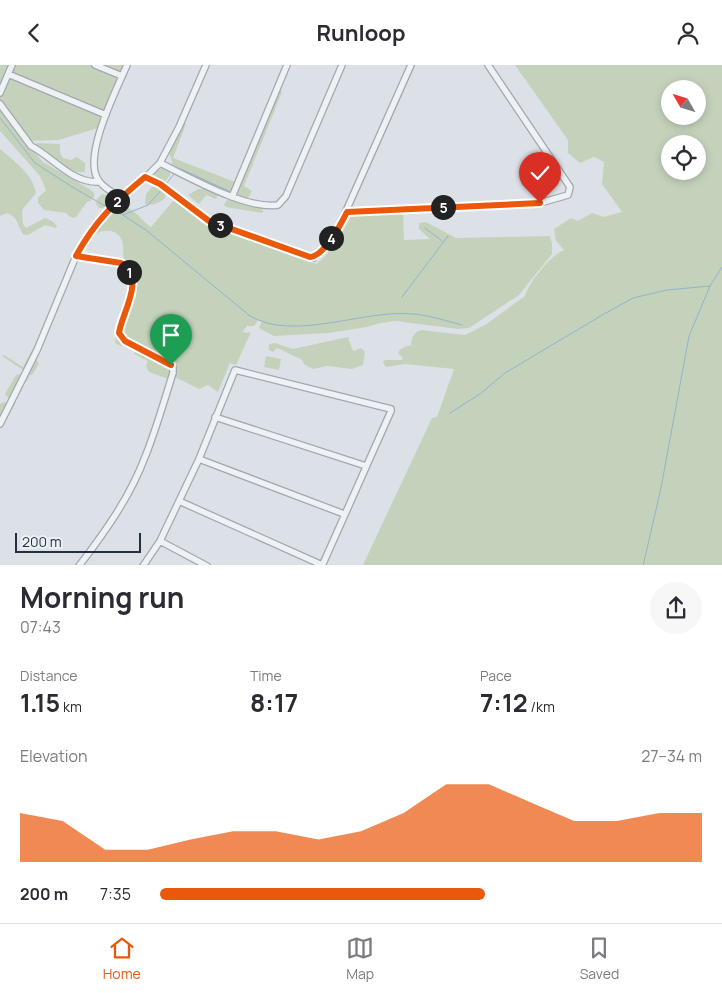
<!DOCTYPE html>
<meta charset="utf-8">
<style>
:root{--surface:#fff;--page:#f7f7f7;--text:#2b2b33;--muted:#7c7c81;--line:#e1e1e2;--accent:#ea580c}
body{margin:0;font-family:Manrope,sans-serif;background:var(--page);color:var(--text);height:100vh;display:flex;flex-direction:column;font-size:19px;white-space:nowrap}
*{box-sizing:border-box;margin:0}
p{font-size:16px;color:var(--muted)}
.icon{flex:none;width:28px;height:28px;fill:none;stroke:currentColor;stroke-width:2;stroke-linecap:round;stroke-linejoin:round}
.map{position:relative;height:500px;overflow:hidden}
.drawer{display:flex;flex-direction:column;background:var(--surface);flex:1}
.drawer>*{flex:none}
.needle{width:32px;rotate:309deg}
.fabs{position:absolute;left:661px;top:15px;display:grid;gap:10px}
.fabs a{display:grid;place-items:center;width:45px;height:45px;border-radius:50%;background:var(--surface);box-shadow:0 2px 8px #0003;font-size:25px}
.scale{position:absolute;left:15px;bottom:12px;width:126px;box-sizing:border-box;padding-left:5px;border:2px solid #25303f;border-top:0;font-size:14px;line-height:18px;white-space:nowrap;color:#25303f;-webkit-text-stroke:4px #ebf0f5;paint-order:stroke}
.pin{position:absolute;display:grid;place-items:center;width:42px;height:42px;color:#fff;margin:-51px -21px;border-radius:50% 50% 50% 0;rotate:-45deg;box-shadow:0 0 5px #0007}
.pin .icon{rotate:45deg}
.km{position:absolute;width:25px;height:25px;margin:-12px;border-radius:50%;background:#222;color:#fff;font-size:14px;line-height:25px;text-align:center}
.round{display:grid;place-items:center;flex:none;width:52px;height:52px;border-radius:26px;background:var(--page)}
.summary{display:flex;align-items:center;justify-content:space-between;height:85px;padding:0 20px}
h1{font-size:28px;font-weight:700;line-height:38px}
.figures{display:grid;grid-template-columns:repeat(3,1fr);gap:8px;height:85px;padding:5px 20px}
.figures div{display:grid;align-content:center}
.figures b{font-size:25px;font-weight:700}
.figures small{font-size:14px;font-weight:400}
.figures p{font-size:14px}
.chart{height:140px;padding:10px 20px}
.chart p{display:flex;justify-content:space-between}
.chart svg{width:100%;height:90px;margin-top:5px;fill:var(--accent);opacity:.7}
ul{padding:0 20px;list-style:none;font-size:16px}
li{display:grid;grid-template-columns:80px 60px 1fr;align-items:center;height:38px}
li i{height:12px;border-radius:6px;background:var(--accent)}
header{display:flex;justify-content:space-between;align-items:center;height:65px;padding:0 20px;background:var(--surface);font-size:22px;font-weight:700}
.dock{display:flex;justify-content:space-around;align-items:center;height:70px;border-top:1px solid var(--line);background:var(--surface);font-size:14px;color:var(--muted)}
.dock a{display:grid;justify-items:center;gap:2px}
.dock .on{color:var(--accent)}
.map>svg:first-child{display:block}
</style>
<header><svg class="icon" aria-label="back" viewBox="0 0 24 24"><path d="M15 5l-7 7 7 7"/></svg>Runloop<svg class="icon" aria-label="person" viewBox="0 0 24 24"><circle cx="12" cy="8" r="4"/><path d="M4 21q1-7 8-7t8 7"/></svg></header>
<div class="map">
<svg width="722" height="501" viewBox="0 0 722 501">
<rect width="100%" height="100%" fill="#dce1e7"/>
<path fill="#c4d2bc" fill-rule="evenodd" d="M 0,0 L 127,0 L 101,62 L 59,75 L 25,76 L 43,97 L 91,125 L 94,128 L 94,132 L 90,136 L 87,137 L 76,152 L 73,153 L 69,151 L 66,148 L 44,145 L 38,138 L 38,133 L 46,125 L 40,111 L 0,66 Z
M 515,0 L 722,0 L 722,500 L 363,500 L 432,353 L 437,352 L 454,304 L 405,299 L 386,302 L 383,298 L 384,295 L 402,295 L 403,293 L 398,288 C 401,282 406,282 411,280 C 412,272 413,268 421,265 L 465,270 L 485,260 L 525,231 C 529,217 550,191 564,185 L 556,176 L 554,164 L 571,153 L 578,156 L 592,148 L 604,152 L 622,147 L 602,119 L 604,97 L 594,92 L 580,98 L 568,88 L 568,75 ZM 670,24 L 698,24 L 698,51 L 670,51 ZM 670,79 L 698,79 L 698,106 L 670,106 Z
M 278,23 L 282,27 L 244,121 L 252,126 L 247,135 L 188,112 L 171,101 L 172,97 L 169,86 L 184,57 L 186,59 L 173,93 L 235,117 L 262,54 Z
M 37,78 L 60,79 L 60,88 L 63,93 L 71,95 L 77,92 L 85,98 L 85,107 C 61,110 55,87 35,80 Z
M 0,84 C 14,96 33,109 36,128 L 22,145 L 23,159 L 26,163 L 45,153 L 52,156 L 57,161 L 56,163 L 45,160 L 28,170 L 23,169 C 16,159 20,154 7,148 L 0,151 Z
M 161,102 L 170,106 L 170,110 L 164,118 L 155,111 L 154,107 Z
M 156,121 L 166,127 L 165,133 C 159,138 153,141 145,139 L 146,129 L 152,122 Z
M 198,124 L 206,124 L 218,130 L 216,134 L 206,130 L 199,139 L 188,130 Z
M 102,129 L 108,130 L 110,137 L 103,143 L 99,143 L 96,139 L 97,134 Z
M 174,135 L 203,159 L 316,199 C 324,194 330,185 335,177 C 340,168 343,155 352,150 L 403,148 L 404,175 L 430,174 L 419,164 L 419,158 L 426,157 L 456,173 L 550,171 L 552,179 L 552,189 L 519,230 L 469,263 L 458,264 L 395,256 L 380,258 L 367,262 L 328,268 L 274,271 L 259,263 L 262,256 L 258,255 L 254,261 L 247,261 L 243,266 L 245,268 L 251,267 L 236,300 L 230,298 L 218,327 L 208,320 L 199,324 L 173,311 L 174,307 L 156,289 L 154,294 L 168,301 L 170,304 L 168,314 L 149,307 L 146,301 L 148,296 L 134,289 L 137,281 L 126,275 L 122,281 L 116,279 L 115,276 C 124,259 134,238 135,218 C 135,210 127,202 124,194 C 122,189 124,184 123,179 C 120,165 107,163 96,169 L 94,166 L 114,141 C 130,137 140,154 151,162 Z
M 227,135 L 262,142 L 263,147 L 262,148 L 226,142 L 224,140 Z
M 348,272 L 352,284 L 354,286 L 361,283 L 365,287 L 363,300 L 352,304 L 327,301 L 313,304 L 305,300 L 301,294 C 292,291 285,286 277,283 L 273,287 L 269,285 L 269,279 L 275,278 L 293,284 Z
M 35,279 L 32,286 L 34,293 L 37,295 L 39,299 L 32,310 L 30,310 L 26,317 L 21,315 L 12,329 L 16,337 L 2,362 L 0,362 L 0,339 L 4,337 L 8,339 L 11,334 L 6,331 L 5,329 L 16,310 L 19,309 L 24,312 L 26,307 L 2,291 L 4,290 L 23,302 Z
M 266,291 L 281,294 L 279,305 L 264,302 Z"/>
<g fill="none" stroke-linecap="round" stroke-linejoin="round">
<path stroke="#94b3cb" stroke-width="1" d="M 0,53 L 35,98 L 74,123 L 107,142
M 179,104 L 183,105 L 231,127
M 166,119 L 174,109
M 112,144 L 123,150 L 148,140 L 162,124
M 123,150 L 146,165 L 250,251 C 295,277 363,244 413,249 C 429,250 446,256 462,260
M 425,163 L 442,176
M 402,232 L 448,171
M 450,348 L 480,329 L 505,308 L 604,249 L 633,233 L 667,225 L 710,221
M 643,501 L 661,423 L 689,271 L 710,221 L 722,202"/>
<g stroke="#a1a8b1" stroke-width="8">
<path id="minor" d="M 95,0 L 122,11
M 8,9 L 106,50
M 0,28 L 12,0
M 0,39 L 31,81 C 53,92 71,118 99,117
M 160,98 C 189,112 246,145 278,140 L 286,131 L 342,0
M 145,113 L 160,119 L 209,156 L 314,193 L 321,187 L 338,164 L 411,0
M 120,132 C 113,128 104,123 99,116 C 81,93 117,24 127,0
M 232,132 L 287,0
M 347,147 L 540,138 L 568,130 L 570,122 L 488,0
M 76,191 L 121,198 C 147,214 120,249 119,268 C 128,286 160,287 173,303 L 173,308 C 164,336 156,365 145,392 C 130,432 105,467 79,501
M 215,352 L 366,401
M 0,359 L 37,285 L 76,191 L 83,178 L 113,139 L 145,113 L 160,98 L 179,62 L 206,0
M 199,394 L 344,449
M 179,436 L 322,500
M 160,476 L 207,501
M 143,501 L 160,476 L 199,394 L 235,305 L 391,344 L 391,346 L 322,501"/>
</g>
<use href="#minor" stroke="#eff2f5" stroke-width="5.5"/>
</g>
<g fill="none" stroke-linecap="round" stroke-linejoin="round">
<g stroke="#fff" stroke-width="10">
<path id="route" d="M 171,300 L 125,276 L 119,268 C 121,249 147,213 121,198 L 76,191 C 95,156 115,137 145,112 L 160,119 L 209,156 L 310,192 C 324,191 341,159 347,147 L 540,138"/>
</g>
<use href="#route" stroke="#ea580c" stroke-width="6"/>
</g>
</svg>
<div class="fabs">
<a><svg class="needle" viewBox="-14 -14 28 28"><path d="M0-13l5 13h-10z" fill="#e53935"/><path d="M0 13l5-13h-10z" fill="#7c7c81"/></svg></a>
<a><svg class="icon" aria-label="locate" viewBox="0 0 24 24"><circle cx="12" cy="12" r="6"/><path d="M12 2v4M12 18v4M2 12h4M18 12h4"/></svg></a>
</div>
<div class="scale">200 m</div>
<div class="pin" style="left:171px;top:300px;background:#1e9e55"><svg class="icon" aria-label="arrive" viewBox="0 0 24 24"><path d="M6 21V4h12l-3 4 3 4H6"/></svg></div>
<div class="pin" style="left:540px;top:138px;background:#d93025"><svg class="icon" aria-label="check" viewBox="0 0 24 24"><path d="M5 12l5 5 9-10"/></svg></div>
<b class="km" style="left:129px;top:207px">1</b>
<b class="km" style="left:117px;top:136px">2</b>
<b class="km" style="left:220px;top:160px">3</b>
<b class="km" style="left:331px;top:173px">4</b>
<b class="km" style="left:443px;top:142px">5</b>
</div>
<section class="drawer">
<div class="summary"><div><h1>Morning run</h1><p>07:43</p></div><a class="round"><svg class="icon" aria-label="share" viewBox="0 0 24 24"><path d="M12 15V3M7 8l5-5 5 5M5 13v7h14v-7"/></svg></a></div>
<div class="figures">
<div><p>Distance</p><b>1.15<small> km</small></b></div>
<div><p>Time</p><b>8:17</b></div>
<div><p>Pace</p><b>7:12<small> /km</small></b></div>
</div>
<div class="chart"><p><span>Elevation</span>27–34 m</p>
<svg viewBox="0 0 160 44" preserveAspectRatio="none"><path d="M0 44V20L10 24L20 38L30 38L40 33L50 29L60 29L70 33L80 29L90 20L100 6L110 6L120 15L130 24L140 24L150 20L160 20V44z"/></svg>
</div>
<ul>
<li><b>200 m</b>7:35<i style="width:60%"></i></li>
</ul>
</section>
<nav class="dock">
<a class="on"><svg class="icon" aria-label="home" viewBox="0 0 24 24"><path d="M3 11l9-7 9 7M6 9v11h12V9"/></svg>Home</a>
<a><svg class="icon" aria-label="map" viewBox="0 0 24 24"><path d="M3 6l6-2 6 2 6-2v14l-6 2-6-2-6 2zM9 4v14M15 6v14"/></svg>Map</a>
<a><svg class="icon" aria-label="saved" viewBox="0 0 24 24"><path d="M7 4h10v16l-5-4-5 4z"/></svg>Saved</a>
</nav>
